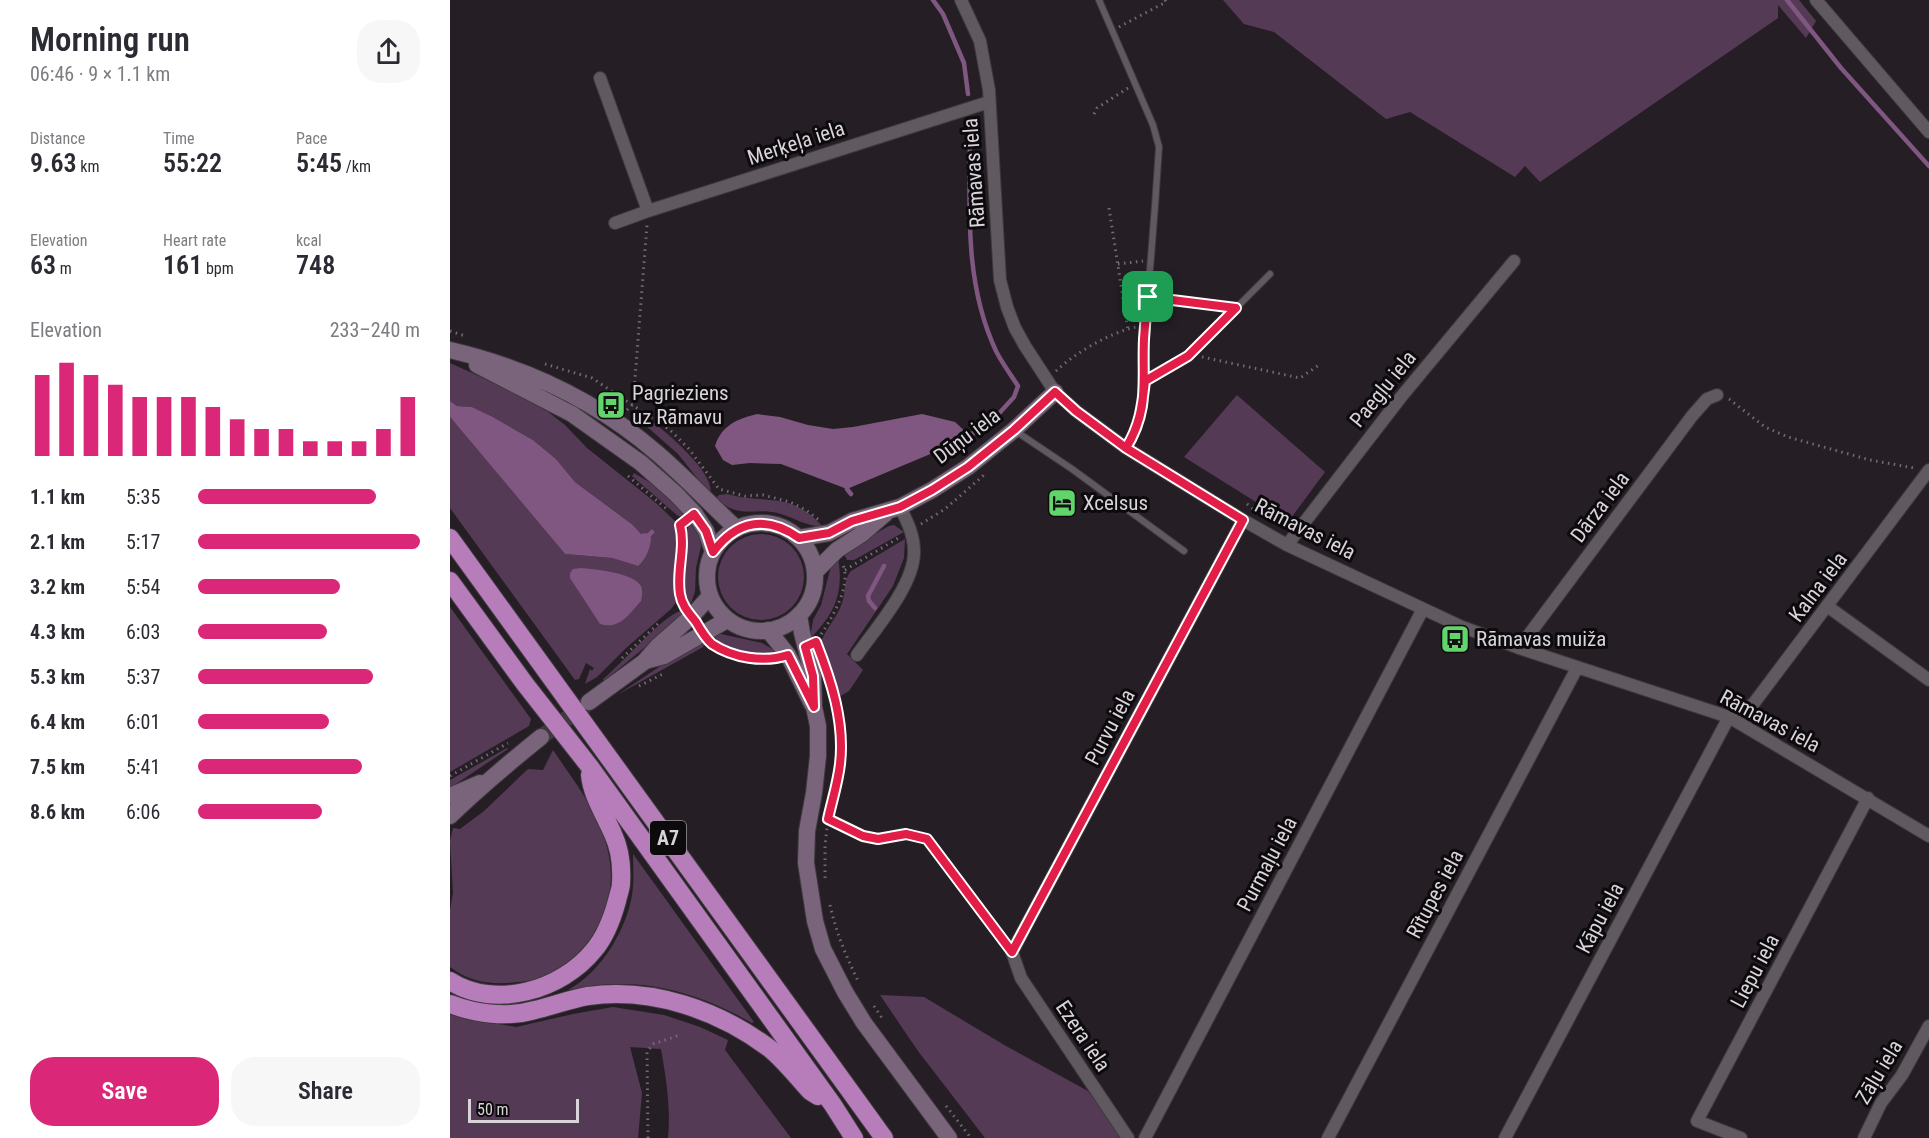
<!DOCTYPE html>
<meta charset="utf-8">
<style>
:root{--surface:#fff;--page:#f7f7f7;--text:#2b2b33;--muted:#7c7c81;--accent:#db2777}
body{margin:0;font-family:"Roboto Condensed",sans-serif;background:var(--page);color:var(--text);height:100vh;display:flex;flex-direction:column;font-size:22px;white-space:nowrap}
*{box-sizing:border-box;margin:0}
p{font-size:20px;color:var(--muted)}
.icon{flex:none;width:33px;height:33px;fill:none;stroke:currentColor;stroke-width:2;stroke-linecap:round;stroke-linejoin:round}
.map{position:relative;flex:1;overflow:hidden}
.drawer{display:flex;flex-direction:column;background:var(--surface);width:450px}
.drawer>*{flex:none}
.scale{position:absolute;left:18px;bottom:15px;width:111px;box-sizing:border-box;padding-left:6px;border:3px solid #d8d4d8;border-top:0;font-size:16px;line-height:21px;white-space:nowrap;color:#d8d4d8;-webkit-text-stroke:4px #0d0a0d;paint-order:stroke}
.pin{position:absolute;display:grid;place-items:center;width:51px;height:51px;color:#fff;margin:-26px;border-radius:12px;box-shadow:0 3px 9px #0006}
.round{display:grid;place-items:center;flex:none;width:63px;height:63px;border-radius:24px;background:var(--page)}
.headline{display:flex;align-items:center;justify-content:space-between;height:102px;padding:0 30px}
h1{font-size:33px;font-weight:600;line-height:45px}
.figures{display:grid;grid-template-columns:repeat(3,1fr);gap:9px;height:102px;padding:6px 30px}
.figures div{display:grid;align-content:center}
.figures b{font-size:26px;font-weight:600}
.figures small{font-size:16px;font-weight:400}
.figures p{font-size:16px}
.chart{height:168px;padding:12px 30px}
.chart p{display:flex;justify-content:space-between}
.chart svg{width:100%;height:108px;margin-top:6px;stroke:var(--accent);stroke-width:6}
.primary-button{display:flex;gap:12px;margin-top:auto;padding:12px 30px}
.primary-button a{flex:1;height:69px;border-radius:24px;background:var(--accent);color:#fff;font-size:24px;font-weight:600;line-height:69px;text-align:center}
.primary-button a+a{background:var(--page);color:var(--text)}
ul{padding:0 30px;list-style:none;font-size:20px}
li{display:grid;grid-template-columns:96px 72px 1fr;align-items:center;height:45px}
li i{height:15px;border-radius:8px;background:var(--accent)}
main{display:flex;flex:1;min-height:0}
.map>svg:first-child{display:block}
</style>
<main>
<section class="drawer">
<div class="headline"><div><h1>Morning run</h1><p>06:46 · 9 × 1.1 km</p></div><a class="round"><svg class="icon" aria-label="share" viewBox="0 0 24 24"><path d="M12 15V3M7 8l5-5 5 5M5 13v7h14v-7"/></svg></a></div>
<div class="figures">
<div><p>Distance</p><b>9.63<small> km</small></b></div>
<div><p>Time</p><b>55:22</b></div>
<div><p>Pace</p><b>5:45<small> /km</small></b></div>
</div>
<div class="figures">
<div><p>Elevation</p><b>63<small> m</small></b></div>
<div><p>Heart rate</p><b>161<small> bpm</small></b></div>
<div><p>kcal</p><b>748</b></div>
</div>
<div class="chart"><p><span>Elevation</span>233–240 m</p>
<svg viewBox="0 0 160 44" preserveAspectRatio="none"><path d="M5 44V11M15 44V6M25 44V11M35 44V15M45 44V20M55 44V20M65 44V20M75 44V24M85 44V29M95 44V33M105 44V33M115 44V38M125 44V38M135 44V38M145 44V33M155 44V20"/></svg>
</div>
<ul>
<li><b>1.1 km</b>5:35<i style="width:80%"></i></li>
<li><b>2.1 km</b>5:17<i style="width:100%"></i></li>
<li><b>3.2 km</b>5:54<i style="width:64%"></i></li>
<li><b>4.3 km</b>6:03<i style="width:58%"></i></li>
<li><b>5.3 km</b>5:37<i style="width:79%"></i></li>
<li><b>6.4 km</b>6:01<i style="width:59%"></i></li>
<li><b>7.5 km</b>5:41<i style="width:74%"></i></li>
<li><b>8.6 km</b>6:06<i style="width:56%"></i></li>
</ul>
<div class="primary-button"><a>Save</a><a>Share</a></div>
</section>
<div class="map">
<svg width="1479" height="1138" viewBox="0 0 1479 1138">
<rect width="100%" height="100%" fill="#251f25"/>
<path fill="#553a56" d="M 773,0 L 1349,0 L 1366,21 L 1356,38 L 1328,5 L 1328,18 L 1090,182 L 1075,166 L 1065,177 L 960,112 L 936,119 L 824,32 L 794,24 Z
M 0,363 L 64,392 L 97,411 L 115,425 L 137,448 L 206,503 L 226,522 L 229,531 L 231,548 L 227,571 L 227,601 L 221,609 L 176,648 L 147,677 L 135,684 L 140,669 L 142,671 L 144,668 L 136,663 L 129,679 L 125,680 L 0,508 L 0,417 L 115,554 L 162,558 L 188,566 L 191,534 L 183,525 L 125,482 L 106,459 L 83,440 L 43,417 L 22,407 L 7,406 L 0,401 Z
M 787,395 L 875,472 L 838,522 L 734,457 Z
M 199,419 C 214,430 267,474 260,494 L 228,454 L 195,425 Z
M 184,473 L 219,494 L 241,513 L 236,517 L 228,516 L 182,476 Z
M 277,494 C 317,505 340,490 373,527 C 353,525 345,518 328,513 C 302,507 289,520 266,498 L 269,495 Z
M 243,519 L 249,531 L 251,546 L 246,568 L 245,592 L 239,608 C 232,588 235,572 237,551 C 238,538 233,530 243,519 Z
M 444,525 L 454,532 L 404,560 L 397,560 L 393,552 L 439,526 Z
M268 577a43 43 0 1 1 86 0a43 43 0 1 1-86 0Z
M 455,539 L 454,558 L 443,586 L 397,654 L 413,670 L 399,691 L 387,698 L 371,642 C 376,628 387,618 392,603 C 396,593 393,580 401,571 Z
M 388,557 C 394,594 385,613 360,639 L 363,620 L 371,605 L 380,570 L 382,564 Z
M 0,607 L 81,719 L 79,726 L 0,772 Z
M 231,611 L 235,614 L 154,681 L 153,679 C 171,665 213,615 231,611 Z
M 271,634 L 312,643 L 329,653 C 305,656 279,655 262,635 Z
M 255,642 L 253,647 L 167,695 L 236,649 Z
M 57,748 L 58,749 L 0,788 L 0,780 Z
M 103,750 C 127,786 155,819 160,863 C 166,908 140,953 101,974 C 87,981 71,982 56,983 C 35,984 17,980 0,967 L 0,910 L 3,893 L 0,841 L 3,828 L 10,829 L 34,811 L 78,769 L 93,770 Z
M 183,854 L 304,1022 L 302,1023 C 254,996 206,980 150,985 C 139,986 128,989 118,990 C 152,972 180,925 183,887 C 184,876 183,865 183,854 Z
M 430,995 L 474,997 L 556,1046 L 638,1091 L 673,1138 L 535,1138 L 468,1051 Z
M 163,1007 L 214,1015 L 250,1027 L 278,1040 L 275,1050 L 341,1138 L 218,1138 C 221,1108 216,1078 211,1049 L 180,1047 L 192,1093 L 188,1138 L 0,1138 L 0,1011 L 11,1017 L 66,1027 L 123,1014 Z"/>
<path fill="#7f5781" d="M 0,401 L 7,406 L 22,407 L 43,417 L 83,440 L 106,459 L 125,482 L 183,525 L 191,534 L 196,533 L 201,537 C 201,547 196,559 188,566 L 162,558 L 115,554 L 0,417 Z
M 307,414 L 330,417 L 358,425 L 383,429 L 403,427 L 472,414 L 505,422 L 518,434 L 497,447 L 397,489 L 331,464 L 300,463 L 282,465 L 273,460 L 265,446 C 272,425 287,419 307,414 Z
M 131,568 C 144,569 184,573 191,586 C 193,591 192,597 191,601 C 179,614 170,630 150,624 L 120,578 L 120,573 L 123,569 Z"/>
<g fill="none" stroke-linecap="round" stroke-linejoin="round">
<path stroke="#7f5781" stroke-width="4.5" d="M 483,0 L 493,14 L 514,63 L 518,94
M 1337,0 L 1391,68 L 1479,166
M 518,434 L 532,432 L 564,397 L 568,386 C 561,375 552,363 546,351 C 513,281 520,203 520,128
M 397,489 L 401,494
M 199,535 L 202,532
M 425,608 L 419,601 L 418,596 L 434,566"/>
<path stroke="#403a40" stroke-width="16" stroke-dasharray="16 8" stroke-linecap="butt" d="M 91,737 L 136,705"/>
<g stroke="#3e3a3e" stroke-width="8">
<path id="lane" d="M 649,0 L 703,125 L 709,147 C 705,210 700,273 694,336 C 690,380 702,406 676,448
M 695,381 L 738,356 L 820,274
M 567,432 L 622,469 L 734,551"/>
</g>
<g stroke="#3e3a3e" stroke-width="14">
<path id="street" d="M 511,0 L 530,41 L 539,90 L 550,280 L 557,307 L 565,328 L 575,346 L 605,392 L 626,411 L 676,448 L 793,520 L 837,545 L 1010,626 L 1069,648 L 1279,717 L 1479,836
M 1366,0 L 1479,132
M 150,78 L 198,211
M 165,223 L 198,211 L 539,102
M 837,545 L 951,397 L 1064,261
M 1377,606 L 1479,680
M 1069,648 L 1242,416 L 1257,399 L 1267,395
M 407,655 C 426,628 465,584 464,551 C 464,535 457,521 450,507
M 1279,717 L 1292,713 L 1304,703 L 1479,470
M 678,1138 L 571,978 L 562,952 L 793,520
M 695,1138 L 973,609
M 878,1138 L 1127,668
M 1055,1138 L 1279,717
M 1291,1138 L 1247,1121 L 1418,798
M 1414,1138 L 1431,1103 L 1452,1075 L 1479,1026"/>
</g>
<g stroke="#3e3a3e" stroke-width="18">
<path id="secondary" d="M 0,350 C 77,368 148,402 207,453 C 235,477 260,504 287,529
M 27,365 L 122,414 L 191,463 L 226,494 L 245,514 L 256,531 L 263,552
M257 577a54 54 0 1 1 108 0a54 54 0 1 1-108 0Z
M 349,538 L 379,533 L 402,521 L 450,507 L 482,490 L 518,467 L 564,430 L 605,392
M 365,572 L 387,550 L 412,534 L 435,514
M 349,615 L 352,633 L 363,676 L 364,707 L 368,726 L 368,756 L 364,793 L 357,831 L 356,863 L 365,921 L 373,949 L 395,992 L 414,1023 L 499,1138
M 318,630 L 338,655 L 362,704
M 195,661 L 214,656 L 277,620
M 139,702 L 194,662 L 208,646 L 242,616 L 259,597
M 0,796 L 30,783
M 0,816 C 29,788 60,762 91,737"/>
</g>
<g stroke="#3e3a3e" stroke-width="20">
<path id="highway" d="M 0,538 L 434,1138
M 0,581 L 75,684 L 140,767 L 383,1105 L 404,1138
M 0,981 C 45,1010 112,990 144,950 C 156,936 162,919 167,901 C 168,895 171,889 171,883 C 172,867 170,849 163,834 C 155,815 142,796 140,775
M 0,1004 C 26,1014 57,1018 85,1010 C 103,1006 120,999 138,996 C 202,987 268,1010 319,1048 C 334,1060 347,1077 360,1091 L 368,1096"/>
</g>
<path stroke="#726d72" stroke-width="3" stroke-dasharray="1.5 4.5" stroke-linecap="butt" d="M 669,27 L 716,2 L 715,0
M 644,114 L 647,108 L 678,88
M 659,208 L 678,330
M 668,264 L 693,261
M 707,298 L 775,306
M 673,300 L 689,298
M 0,331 L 15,336
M 752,357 L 850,378 L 869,365
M 95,364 L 142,378 L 220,430 L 239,449 L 269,489 L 295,496 L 313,495 L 340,502 L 356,510 L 369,520
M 606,371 C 625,353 659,333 686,327
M 1279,399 L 1315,427 L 1338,437 L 1420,460 L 1464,468
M 177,410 L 183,404 L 197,225
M 178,476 L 218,510
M 797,504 L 804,510
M 471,524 L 495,509 L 534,475
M 395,570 L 450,537
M 232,604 L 230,582 L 233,547 L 230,525 L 233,523
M 368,639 C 380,621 402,587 393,565
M 265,645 L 292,657 L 322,658
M 172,658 L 211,621
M 189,686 L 215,673
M 0,776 L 58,743
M 378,819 L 413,836 L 428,839 L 456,834 L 477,839 L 553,941
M 375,878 L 375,846 L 378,819 L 390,763 L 389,728 L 379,674
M 380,905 C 386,933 397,958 409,983
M 424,1006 L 432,1018
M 496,1106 L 521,1138
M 198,1138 L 197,1052 L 203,1044 L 230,1035"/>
<use href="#lane" stroke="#605960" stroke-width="6"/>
<use href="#street" stroke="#605960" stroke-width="12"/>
<use href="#secondary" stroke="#7a647b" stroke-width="16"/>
<use href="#highway" stroke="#b77dba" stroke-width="18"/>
</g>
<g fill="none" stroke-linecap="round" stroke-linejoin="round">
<g stroke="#fff" stroke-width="12">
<path id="route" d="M 698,297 C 696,311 695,325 694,339 C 692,381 700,409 676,448 L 626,411 L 605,392 L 564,430 L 518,467 L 482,490 L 450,507 L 402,521 L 379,533 L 349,538 C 316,515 287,520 263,552 L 256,531 L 244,514 L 230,525 C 236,549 226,571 230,594 C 232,606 239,613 246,622 C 250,629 256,639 262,644 C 283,658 314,663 338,655 L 364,707 L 363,676 L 355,647 L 366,642 C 381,680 395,722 390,764 C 388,782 382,801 378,819 L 413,836 L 428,839 L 456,834 L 477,839 L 562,952 L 793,520 L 676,448 C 690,425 692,407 695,381 L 738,356 L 786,308 L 698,297"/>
</g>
<use href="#route" stroke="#e11d48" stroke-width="8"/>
</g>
<defs>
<g id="bus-square" transform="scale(1.5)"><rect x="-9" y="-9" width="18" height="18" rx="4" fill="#61d46a" stroke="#0d0a0d"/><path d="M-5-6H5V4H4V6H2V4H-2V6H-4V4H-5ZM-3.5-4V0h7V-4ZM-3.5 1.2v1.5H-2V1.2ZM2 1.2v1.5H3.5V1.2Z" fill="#111"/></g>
<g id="hotel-square" transform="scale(1.5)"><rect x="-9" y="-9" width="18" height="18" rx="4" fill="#61d46a" stroke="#0d0a0d"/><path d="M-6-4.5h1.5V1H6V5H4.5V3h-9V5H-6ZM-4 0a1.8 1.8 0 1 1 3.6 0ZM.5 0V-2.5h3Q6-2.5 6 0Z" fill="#111"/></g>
</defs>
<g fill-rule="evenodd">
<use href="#bus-square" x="161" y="405"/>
<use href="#hotel-square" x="612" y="503"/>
<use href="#bus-square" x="1005" y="639"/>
</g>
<g text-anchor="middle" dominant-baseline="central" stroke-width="6" stroke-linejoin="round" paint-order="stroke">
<rect fill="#0d0a0d" stroke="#9b979b" stroke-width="1.5" x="200" y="821" width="36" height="34" rx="4.5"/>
<g font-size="20" font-weight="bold" fill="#d8d4d8">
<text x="218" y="838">A7</text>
</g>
<g font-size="21" fill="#d8d4d8" stroke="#0d0a0d">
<text transform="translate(346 143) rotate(-18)">Merķeļa iela</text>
<text transform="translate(524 173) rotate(-94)">Rāmavas iela</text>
<text transform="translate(933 389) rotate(-51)">Paegļu iela</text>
<text transform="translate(517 436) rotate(-37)">Dūņu iela</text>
<text transform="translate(1150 507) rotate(-53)">Dārza iela</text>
<text transform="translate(855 529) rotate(27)">Rāmavas iela</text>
<text transform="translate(1368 587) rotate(-53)">Kalna iela</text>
<text transform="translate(1320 721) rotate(28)">Rāmavas iela</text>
<text transform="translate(660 727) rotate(-62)">Purvu iela</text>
<text transform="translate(817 864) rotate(-62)">Purmaļu iela</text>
<text transform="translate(985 894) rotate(-62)">Rītupes iela</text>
<text transform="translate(1150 918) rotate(-62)">Kāpu iela</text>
<text transform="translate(1305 971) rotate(-62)">Liepu iela</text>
<text transform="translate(633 1036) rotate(56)">Ezera iela</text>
<text transform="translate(1429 1072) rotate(-59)">Zāļu iela</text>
</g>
<g font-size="21" fill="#d8d4d8" stroke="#0d0a0d" text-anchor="start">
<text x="182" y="393">Pagrieziens<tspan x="182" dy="24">uz Rāmavu</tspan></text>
<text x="633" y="503">Xcelsus</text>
<text x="1026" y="639">Rāmavas muiža</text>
</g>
</g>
</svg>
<div class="scale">50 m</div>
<div class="pin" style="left:698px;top:297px;background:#1e9e55"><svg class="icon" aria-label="arrive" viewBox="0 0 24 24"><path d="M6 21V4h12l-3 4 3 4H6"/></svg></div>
</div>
</main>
